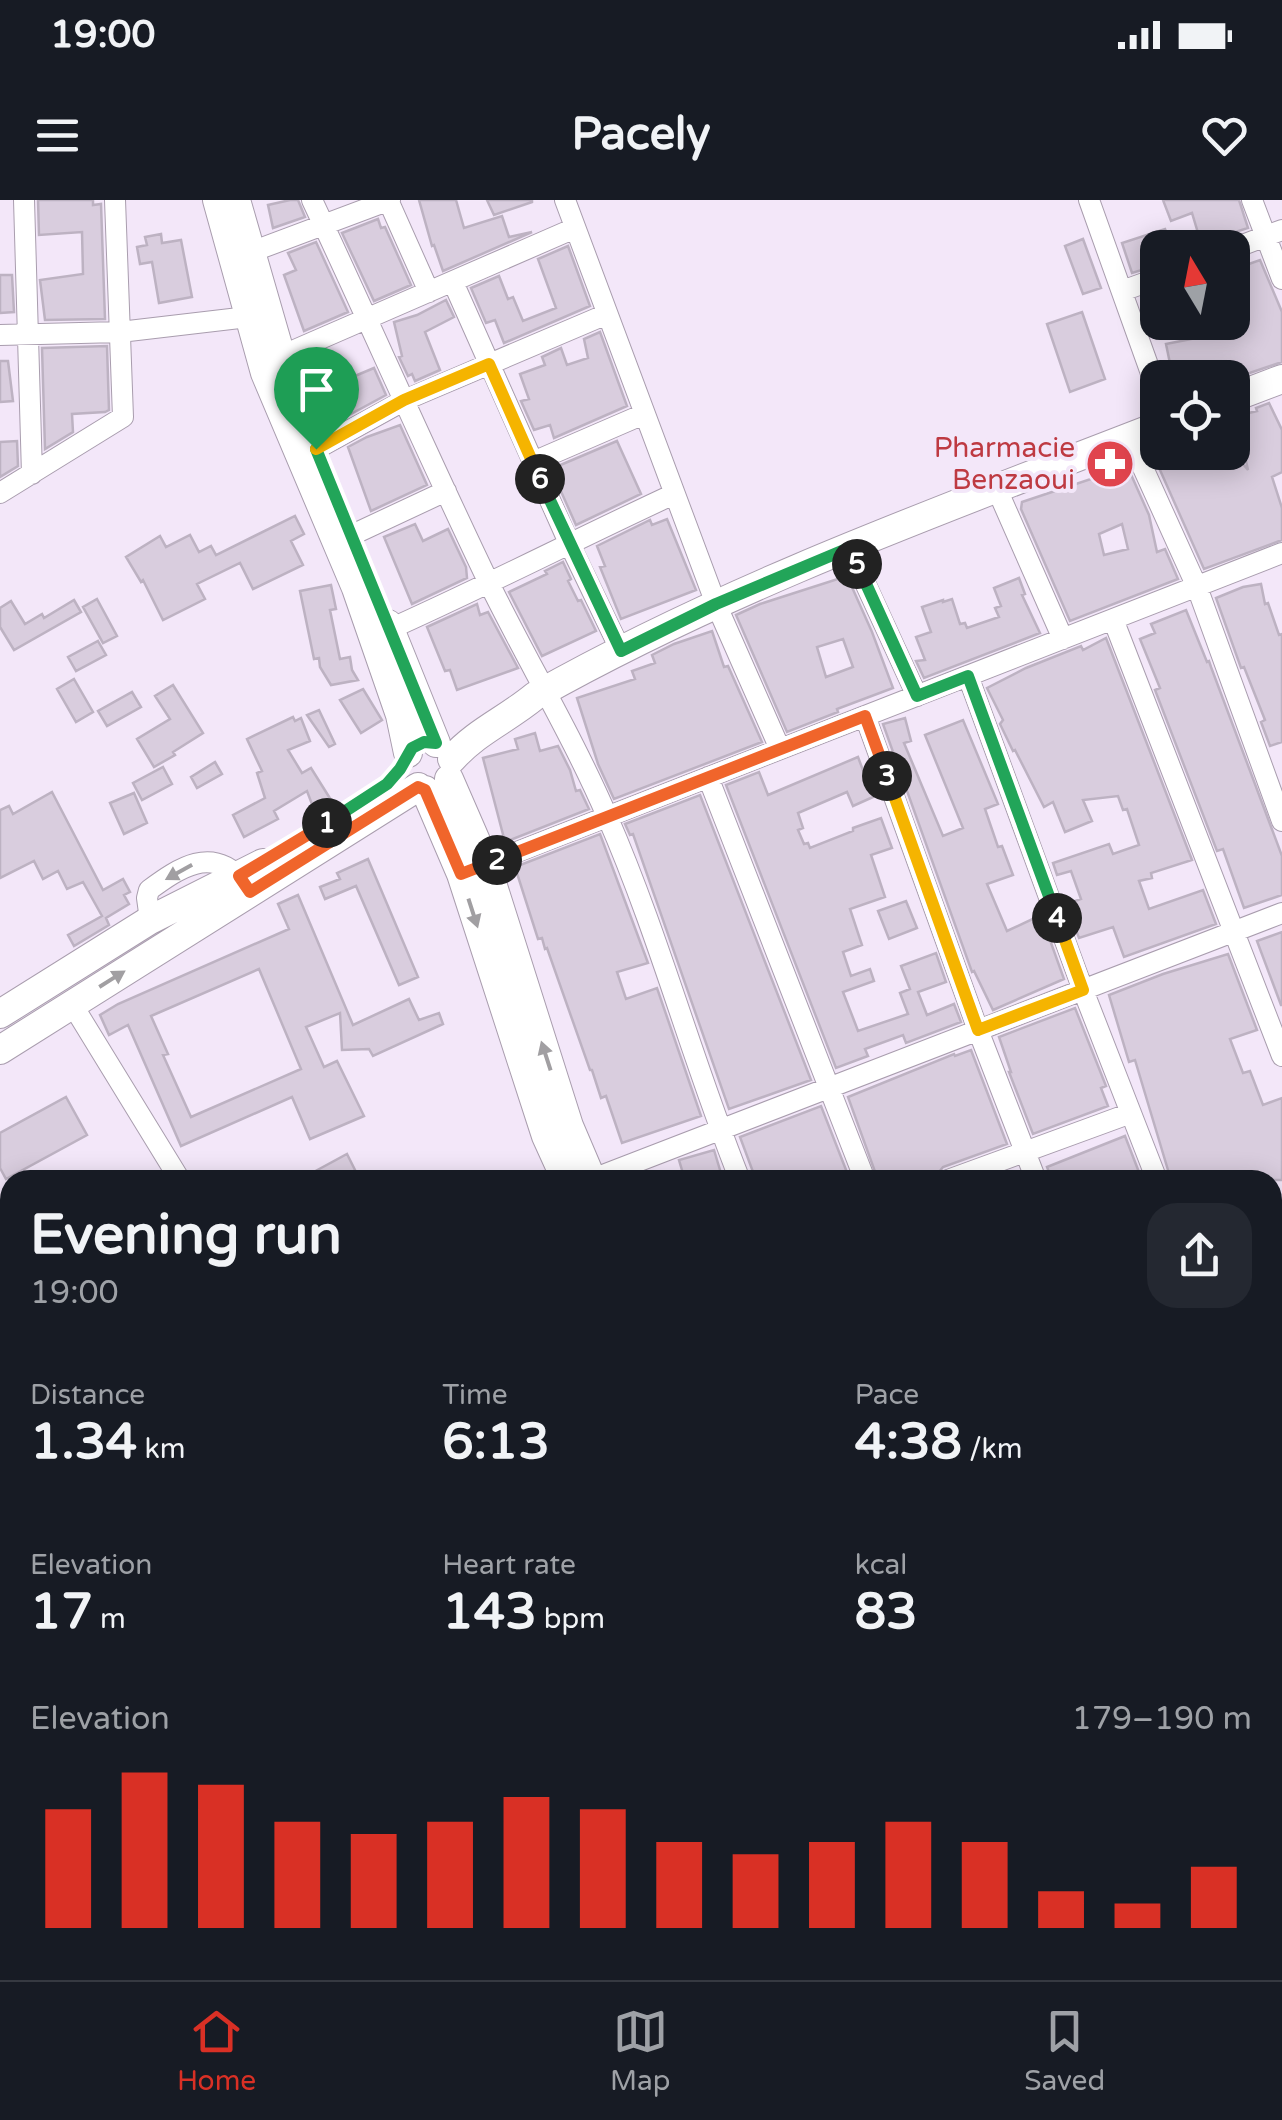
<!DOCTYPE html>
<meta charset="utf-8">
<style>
:root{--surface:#171b24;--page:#242831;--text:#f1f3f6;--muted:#9ea1a6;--line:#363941;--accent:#d93025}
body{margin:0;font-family:"Varela Round",sans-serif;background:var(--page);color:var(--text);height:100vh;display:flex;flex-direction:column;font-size:38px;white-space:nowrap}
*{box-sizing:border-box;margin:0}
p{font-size:32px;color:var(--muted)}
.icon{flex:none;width:55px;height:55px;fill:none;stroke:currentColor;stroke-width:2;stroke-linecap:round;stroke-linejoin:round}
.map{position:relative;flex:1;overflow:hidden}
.panel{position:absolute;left:0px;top:970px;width:1282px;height:810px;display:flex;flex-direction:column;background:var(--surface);border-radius:30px 30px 0 0;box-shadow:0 5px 25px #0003}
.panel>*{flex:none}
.needle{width:65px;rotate:350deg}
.fabs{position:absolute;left:1140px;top:30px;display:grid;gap:20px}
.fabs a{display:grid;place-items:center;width:110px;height:110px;border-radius:20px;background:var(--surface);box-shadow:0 5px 25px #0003;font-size:50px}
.pin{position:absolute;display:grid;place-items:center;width:85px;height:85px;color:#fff;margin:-102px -42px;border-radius:50% 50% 50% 0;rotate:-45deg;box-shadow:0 0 10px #0007}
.pin .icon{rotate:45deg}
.km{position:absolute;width:50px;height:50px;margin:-25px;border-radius:50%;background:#222;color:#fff;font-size:28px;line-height:50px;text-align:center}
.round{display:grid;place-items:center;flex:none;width:105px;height:105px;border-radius:30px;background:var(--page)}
.summary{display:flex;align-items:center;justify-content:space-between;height:170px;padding:0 30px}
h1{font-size:55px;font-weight:700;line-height:75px}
.metrics{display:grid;grid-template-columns:repeat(3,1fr);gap:15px;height:170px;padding:10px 30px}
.metrics div{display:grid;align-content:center}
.metrics b{font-size:50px;font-weight:700}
.metrics small{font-size:28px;font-weight:400}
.metrics p{font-size:28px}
.chart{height:280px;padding:20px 30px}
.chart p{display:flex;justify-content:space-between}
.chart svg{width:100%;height:180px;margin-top:10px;stroke:var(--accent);stroke-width:6}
.status{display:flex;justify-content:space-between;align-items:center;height:70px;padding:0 50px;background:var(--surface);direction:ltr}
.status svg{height:28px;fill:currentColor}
header{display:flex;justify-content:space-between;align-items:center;height:130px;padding:0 30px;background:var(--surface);font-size:45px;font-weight:700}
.tab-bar{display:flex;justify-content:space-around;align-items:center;height:140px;border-top:2px solid var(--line);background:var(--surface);font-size:28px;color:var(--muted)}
.tab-bar a{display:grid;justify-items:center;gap:5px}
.tab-bar .selected{color:var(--accent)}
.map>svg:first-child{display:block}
</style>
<div class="status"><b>19:00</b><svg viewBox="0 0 49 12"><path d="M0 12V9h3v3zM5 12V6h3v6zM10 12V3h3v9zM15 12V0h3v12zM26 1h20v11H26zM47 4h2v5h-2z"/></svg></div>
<header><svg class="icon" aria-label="menu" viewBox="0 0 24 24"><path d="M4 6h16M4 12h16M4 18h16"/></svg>Pacely<svg class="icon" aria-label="heart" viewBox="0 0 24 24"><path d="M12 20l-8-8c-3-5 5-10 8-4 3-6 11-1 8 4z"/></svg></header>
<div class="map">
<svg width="1282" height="1780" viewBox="0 0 1282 1780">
<rect width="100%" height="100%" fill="#f3e7f9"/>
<path fill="#d9cdde" stroke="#bdb2c2" stroke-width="2.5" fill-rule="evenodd" d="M 38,0 L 93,0 L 93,5 L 101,4 L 105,119 L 45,120 L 40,80 L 83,74 L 82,32 L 39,35 Z
M 290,0 L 298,0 L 305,17 L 273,28 L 268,5 Z
M 419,0 L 456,0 L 464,28 L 502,16 L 509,37 L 532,32 L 443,71 L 434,45 L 432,46 Z
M 487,0 L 532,0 L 532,2 L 494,15 Z
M 1163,0 L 1239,0 L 1248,28 L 1201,43 L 1192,13 L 1171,21 Z
M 378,19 L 381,28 L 385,27 L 411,85 L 374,101 L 342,33 Z
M 1165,29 L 1172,48 L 1158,48 L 1158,65 L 1132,73 L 1122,43 Z
M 161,34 L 162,43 L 181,40 L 192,97 L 159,103 L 152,62 L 140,64 L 137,47 L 147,45 L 145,37 Z
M 1083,39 L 1101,88 L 1083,94 L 1065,46 Z
M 316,42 L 348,112 L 304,131 L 284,75 L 296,70 L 288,53 Z
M 568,46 L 590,106 L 504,143 L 495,120 L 486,123 L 471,88 L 499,76 L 508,99 L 513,97 L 523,121 L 556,108 L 538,59 Z
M 1260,60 L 1282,112 L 1282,162 L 1232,179 L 1173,178 L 1166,144 L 1206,136 L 1201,122 L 1232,122 L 1232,70 Z
M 0,75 L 12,75 L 14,112 L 0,113 Z
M 446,100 L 454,117 L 425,132 L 440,170 L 415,181 L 412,174 L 408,176 L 399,157 L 402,156 L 394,122 L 417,115 Z
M 1082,112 L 1105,179 L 1070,192 L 1047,124 Z
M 600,132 L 627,206 L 554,238 L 550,225 L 534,230 L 521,201 L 529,199 L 520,174 L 545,165 L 542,157 L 561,148 L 567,165 L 588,158 L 584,139 Z
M 107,146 L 109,210 L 105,212 L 72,214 L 73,232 L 45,249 L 42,148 Z
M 0,161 L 8,161 L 13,201 L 0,202 Z
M 374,168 L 386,195 L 338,221 L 324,189 Z
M 1269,203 L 1282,230 L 1282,272 L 1272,277 L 1282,308 L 1282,340 L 1204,369 L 1152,252 L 1233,252 L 1248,270 L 1236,216 L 1257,211 L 1256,208 Z
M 400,225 L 427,285 L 371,311 L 348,247 L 367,237 Z
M 17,241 L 18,266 L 0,277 L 0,242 Z
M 617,241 L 641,294 L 576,325 L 551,269 Z
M 1125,261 L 1149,315 L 1157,352 L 1165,349 L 1178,379 L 1070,421 L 1021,309 L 1022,302 L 1103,275 L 1101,270 ZM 1122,324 L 1128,349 L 1104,355 L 1099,334 Z
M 295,316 L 304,334 L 291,341 L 303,365 L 253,389 L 240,363 L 197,384 L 205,399 L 163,420 L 143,380 L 141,382 L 126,357 L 160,336 L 166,347 L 190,335 L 199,352 L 211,346 L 216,355 Z
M 667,319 L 696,390 L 621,419 L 600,367 L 605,366 L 597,346 L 650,320 L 652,325 Z
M 415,324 L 423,341 L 448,329 L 466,367 L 467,378 L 412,404 L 384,337 Z
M 563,362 L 571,379 L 568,381 L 578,401 L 581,400 L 596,431 L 542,456 L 509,392 L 547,374 L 545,371 Z
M 847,376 L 872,432 L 893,488 L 837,509 L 838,512 L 787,532 L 736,415 L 760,404 ZM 843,439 L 853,467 L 826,477 L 817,447 Z
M 1019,378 L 1025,394 L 1022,395 L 1040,433 L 924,478 L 916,461 L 925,460 L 916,437 L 931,432 L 922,407 L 943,400 L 943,402 L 952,399 L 960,424 L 965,423 L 967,428 L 999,417 L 995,408 L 1001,406 L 994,388 Z
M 1261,384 L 1265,404 L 1268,403 L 1279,435 L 1282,434 L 1282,542 L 1270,546 L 1261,522 L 1265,520 L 1244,467 L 1241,468 L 1216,398 L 1243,387 Z
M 331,385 L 336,409 L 330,410 L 340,459 L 350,457 L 352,470 L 358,480 L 331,485 L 320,467 L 319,458 L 314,459 L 300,391 Z
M 97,399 L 117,436 L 103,443 L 83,407 Z
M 74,400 L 81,412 L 14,450 L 0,427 L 0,408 L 11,401 L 25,424 L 42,414 L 44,418 Z
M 477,404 L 480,415 L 488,412 L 518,468 L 457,490 L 450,470 L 445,471 L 427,427 Z
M 1186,410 L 1207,462 L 1209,461 L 1211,467 L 1282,656 L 1282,695 L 1244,708 L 1223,649 L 1217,651 L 1155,490 L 1160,488 L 1140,439 L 1155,433 L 1151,424 Z
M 712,431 L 724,467 L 728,466 L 762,542 L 614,599 L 598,564 L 577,498 L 635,479 L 632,471 L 655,463 L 652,455 L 674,444 Z
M 1106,438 L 1192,660 L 1151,673 L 1152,678 L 1139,681 L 1149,709 L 1203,690 L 1216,724 L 1124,757 L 1113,727 L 1079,738 L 1066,704 L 1081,699 L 1071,671 L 1057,675 L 1053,663 L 1109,644 L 1113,654 L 1139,645 L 1127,609 L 1123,610 L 1118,596 L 1083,600 L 1092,621 L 1065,632 L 1053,602 L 1044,607 L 1015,550 L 1013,551 L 1000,524 L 1003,520 L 987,488 L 1026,468 L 1081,446 L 1083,450 Z
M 98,441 L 106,455 L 76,471 L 68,457 Z
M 74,479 L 93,512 L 76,522 L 57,489 Z
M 173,485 L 203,533 L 173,552 L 175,555 L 154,567 L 137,539 L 170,519 L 155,496 Z
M 363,489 L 382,520 L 361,533 L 340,500 Z
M 132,492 L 141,507 L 107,526 L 98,511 Z
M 319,510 L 335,544 L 329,547 L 307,515 Z
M 293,517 L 295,521 L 301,518 L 310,541 L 288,550 L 302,573 L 311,568 L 331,600 L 313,607 L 307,591 L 274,611 L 278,619 L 244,637 L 233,615 L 265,598 L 257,573 L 262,571 L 247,539 Z
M 905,518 L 911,541 L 904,543 L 943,636 L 963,628 L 925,535 L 963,520 L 998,604 L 985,609 L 998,647 L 1002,646 L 1013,675 L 987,684 L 1007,731 L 1041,715 L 1064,779 L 993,810 L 974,771 L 972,772 L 883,524 Z
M 535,533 L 540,551 L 558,546 L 570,570 L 576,591 L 580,590 L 589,609 L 505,642 L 483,558 L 518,549 L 515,539 Z
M 858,557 L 873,597 L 853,606 L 847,592 L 798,613 L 803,628 L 798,630 L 804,644 L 808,643 L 810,648 L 853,631 L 853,628 L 881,618 L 892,648 L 871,655 L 885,697 L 850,709 L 862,745 L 843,752 L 851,776 L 870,769 L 874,781 L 843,792 L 855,823 L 858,831 L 908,814 L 900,793 L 910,789 L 901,766 L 936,753 L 946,782 L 918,792 L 927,815 L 954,804 L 961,822 L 906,843 L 903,835 L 865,849 L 868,856 L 836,868 L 726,585 L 759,572 L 768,595 Z
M 215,562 L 222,574 L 197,588 L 191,577 Z
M 163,567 L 172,584 L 142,600 L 133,583 Z
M 52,592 L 103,690 L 123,679 L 130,692 L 124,695 L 129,704 L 106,718 L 109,725 L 74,746 L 68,735 L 102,716 L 83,682 L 67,689 L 58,671 L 43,679 L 34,661 L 0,678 L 0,610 L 9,606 L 13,614 Z
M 134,593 L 147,623 L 124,634 L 110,603 Z
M 700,595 L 811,880 L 729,909 L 633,634 L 630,635 L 625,624 Z
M 600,634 L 648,763 L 617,772 L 626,799 L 657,788 L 701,916 L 622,943 L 606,896 L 601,898 L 592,870 L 590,870 L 547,748 L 545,749 L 542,738 L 538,739 L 515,667 Z
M 368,659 L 418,777 L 399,785 L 356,686 L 325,699 L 320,687 L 340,679 L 337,673 Z
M 298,695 L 353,825 L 409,799 L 419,820 L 439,813 L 443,824 L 373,856 L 369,849 L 342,850 L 340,813 L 306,827 L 324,867 L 337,861 L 364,916 L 310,939 L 292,897 L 181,946 L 128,825 L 109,835 L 100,815 L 118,804 L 289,729 L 278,704 ZM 259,769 L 301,869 L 191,917 L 163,855 L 168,854 L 151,816 Z
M 906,701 L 917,728 L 889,739 L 878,711 Z
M 1282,732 L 1282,805 L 1281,805 L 1257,741 Z
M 1228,754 L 1257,830 L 1230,839 L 1243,873 L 1250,871 L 1263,905 L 1282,898 L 1282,980 L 1171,980 L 1135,860 L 1129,862 L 1109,795 L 1163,774 Z
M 1075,808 L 1106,886 L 1101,888 L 1108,906 L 1033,934 L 1009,872 L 1011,872 L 999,837 Z
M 971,850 L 1007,944 L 943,967 L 935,977 L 928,980 L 878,980 L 848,897 L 954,854 L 955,856 Z
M 66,897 L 87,935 L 6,979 L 0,968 L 0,933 Z
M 821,906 L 850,980 L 756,980 L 740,937 Z
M 1125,936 L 1142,980 L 1052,980 L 1047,967 Z
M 714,950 L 723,980 L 685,980 L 679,960 Z
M 347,954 L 355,970 L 335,980 L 299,980 Z"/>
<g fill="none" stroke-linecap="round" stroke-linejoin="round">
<g stroke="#a99dae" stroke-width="22">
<path id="minor" d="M 24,0 L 32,274
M 312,0 C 371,126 427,254 487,379 C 526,459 572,535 607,616 C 659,735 692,860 740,980
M 388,0 L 429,92
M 565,0 L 716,404 L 780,549
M 1089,0 L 1158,193
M 1252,0 L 1282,79
M 1232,49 L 1282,30
M 251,52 L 390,0
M 453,82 L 569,343 L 621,451
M 1122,91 L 1158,78
M 0,135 L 120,132 L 248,117
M 281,156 L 575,28
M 1129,237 L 1197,387 L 1282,621
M 316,249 L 405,200 L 607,114
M 533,262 L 644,214
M 996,287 L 1063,439
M 0,293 L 123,217 L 115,0
M 352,335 L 446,291
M 849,348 L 917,496
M 1113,419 L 1282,856
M 390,429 C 486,386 579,338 674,294
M 968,476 L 1083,790 L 1157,980
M 865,516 L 978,830 L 1036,980
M 708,577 L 865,980
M 476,668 L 1282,353
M 150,720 L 147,698 L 149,690 C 179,668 212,645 243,681
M 72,804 L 180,980
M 590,980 L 1282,713
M 948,980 L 1131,913
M 1272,1057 L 1282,1053
M 1272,1120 L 1282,1116
M 1272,1286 L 1282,1309
M 1272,1373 L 1282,1369
M 0,1441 L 10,1434
M 0,1635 L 10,1630
M 1272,1636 L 1282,1633
M 0,1656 L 10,1677
M 1272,1660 L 1282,1655
M 1272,1683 L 1282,1677
M 0,1760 L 10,1755
M 56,1770 L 61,1780
M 228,1770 L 233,1780
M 406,1770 L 411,1780
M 629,1770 L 634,1780
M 909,1770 L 914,1780
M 1200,1770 L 1205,1780
M 335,1780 L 355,1770
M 370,1780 L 390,1770
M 739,1780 L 759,1770
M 1098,1780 L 1117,1770"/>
</g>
<g stroke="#a99dae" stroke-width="30">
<path id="major" d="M 217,0 L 265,173 L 356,388 L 400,515 L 408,553
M 236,0 L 281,156 L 308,227
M 1232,198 L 1282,179
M 388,424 L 436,543
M 452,559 C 477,531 506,520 535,496 C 732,385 947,308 1158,226
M 449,579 L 486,664 L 569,926 L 592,980
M 425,590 L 461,674 L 546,936 L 566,980
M 0,814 L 150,720 L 263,663
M 0,850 L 418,587
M 1272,1611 L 1282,1619"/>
</g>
<use href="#minor" stroke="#fff" stroke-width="20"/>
<use href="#major" stroke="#fff" stroke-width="28"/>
</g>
<defs><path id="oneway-solid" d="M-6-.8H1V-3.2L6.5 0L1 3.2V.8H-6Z" transform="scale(2.5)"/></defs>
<g fill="#a19fa2">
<use href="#oneway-solid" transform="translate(179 672) rotate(151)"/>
<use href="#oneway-solid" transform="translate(473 713) rotate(72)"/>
<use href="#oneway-solid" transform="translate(112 779) rotate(-32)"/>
<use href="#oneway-solid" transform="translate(546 856) rotate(-108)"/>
</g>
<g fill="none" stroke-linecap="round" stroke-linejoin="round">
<g stroke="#fff" stroke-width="20">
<path id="split-1" d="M 316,249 L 436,543 L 424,542 L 412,548 L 400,569 L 387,584 L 327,623"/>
</g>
<g stroke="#fff" stroke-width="20">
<path id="split-2" d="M 327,623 L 239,676 L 250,692 L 418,587 L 425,590 L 461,674 L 497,660"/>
</g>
<g stroke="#fff" stroke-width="20">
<path id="split-3" d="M 497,660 L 865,516 L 887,576"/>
</g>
<g stroke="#fff" stroke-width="20">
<path id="split-4" d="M 887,576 L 978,830 L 1083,790 L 1057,718"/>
</g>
<g stroke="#fff" stroke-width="20">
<path id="split-5" d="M 857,364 L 917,496 L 968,476 L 1057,718"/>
</g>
<g stroke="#fff" stroke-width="20">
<path id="split-6" d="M 540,279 L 621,451 L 716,404 L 849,348 L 857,364"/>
</g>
<g stroke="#fff" stroke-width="20">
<path id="split-7" d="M 316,249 L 404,200 L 489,164 L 540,279"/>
</g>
<use href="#split-1" stroke="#22a559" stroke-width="12"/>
<use href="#split-2" stroke="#f0652b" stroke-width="12"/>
<use href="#split-3" stroke="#f0652b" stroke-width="12"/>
<use href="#split-4" stroke="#f5b400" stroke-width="12"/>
<use href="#split-5" stroke="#22a559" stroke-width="12"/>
<use href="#split-6" stroke="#22a559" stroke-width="12"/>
<use href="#split-7" stroke="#f5b400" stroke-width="12"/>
</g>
<defs>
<g id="pharmacy-disc" transform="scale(2.5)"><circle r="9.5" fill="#e0444e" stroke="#f3e7f9"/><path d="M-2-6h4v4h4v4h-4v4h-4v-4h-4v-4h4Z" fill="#fff"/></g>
</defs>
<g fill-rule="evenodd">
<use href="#pharmacy-disc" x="1110" y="264"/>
</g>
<g text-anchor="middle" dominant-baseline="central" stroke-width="8" stroke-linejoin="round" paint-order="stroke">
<g font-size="28" fill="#be3a42" stroke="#f3e7f9" text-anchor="end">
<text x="1075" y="248">Pharmacie<tspan x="1075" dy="32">Benzaoui</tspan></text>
</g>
</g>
</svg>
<div class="fabs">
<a><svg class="needle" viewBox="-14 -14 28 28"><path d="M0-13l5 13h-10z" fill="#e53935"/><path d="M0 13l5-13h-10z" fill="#9ea1a6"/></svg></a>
<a><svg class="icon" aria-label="locate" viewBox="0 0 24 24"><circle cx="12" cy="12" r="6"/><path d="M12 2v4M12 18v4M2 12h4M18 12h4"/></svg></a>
</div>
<div class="pin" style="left:316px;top:249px;background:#1e9e55"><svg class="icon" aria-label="arrive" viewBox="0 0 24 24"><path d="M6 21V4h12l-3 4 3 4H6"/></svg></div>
<b class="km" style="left:327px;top:623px">1</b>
<b class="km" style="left:497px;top:660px">2</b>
<b class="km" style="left:887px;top:576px">3</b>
<b class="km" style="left:1057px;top:718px">4</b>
<b class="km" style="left:857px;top:364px">5</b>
<b class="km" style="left:540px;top:279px">6</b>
<section class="panel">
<div class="summary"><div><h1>Evening run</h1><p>19:00</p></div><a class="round"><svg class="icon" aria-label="share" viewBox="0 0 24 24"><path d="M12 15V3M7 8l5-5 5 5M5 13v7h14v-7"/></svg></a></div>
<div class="metrics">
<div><p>Distance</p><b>1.34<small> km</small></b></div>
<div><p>Time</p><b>6:13</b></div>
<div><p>Pace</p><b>4:38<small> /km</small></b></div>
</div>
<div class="metrics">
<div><p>Elevation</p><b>17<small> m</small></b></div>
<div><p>Heart rate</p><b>143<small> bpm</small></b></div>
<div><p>kcal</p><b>83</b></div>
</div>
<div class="chart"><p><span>Elevation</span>179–190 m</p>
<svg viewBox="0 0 160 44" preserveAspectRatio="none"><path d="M5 44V15M15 44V6M25 44V9M35 44V18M45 44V21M55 44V18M65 44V12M75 44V15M85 44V23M95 44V26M105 44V23M115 44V18M125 44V23M135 44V35M145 44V38M155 44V29"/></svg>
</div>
</section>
</div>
<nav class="tab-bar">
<a class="selected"><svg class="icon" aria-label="home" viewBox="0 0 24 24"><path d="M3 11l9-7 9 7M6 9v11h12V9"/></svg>Home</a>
<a><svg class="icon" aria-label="map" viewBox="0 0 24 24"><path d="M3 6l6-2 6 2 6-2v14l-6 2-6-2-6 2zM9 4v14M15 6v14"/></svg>Map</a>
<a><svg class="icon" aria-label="saved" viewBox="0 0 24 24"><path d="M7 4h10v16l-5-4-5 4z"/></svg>Saved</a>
</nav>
